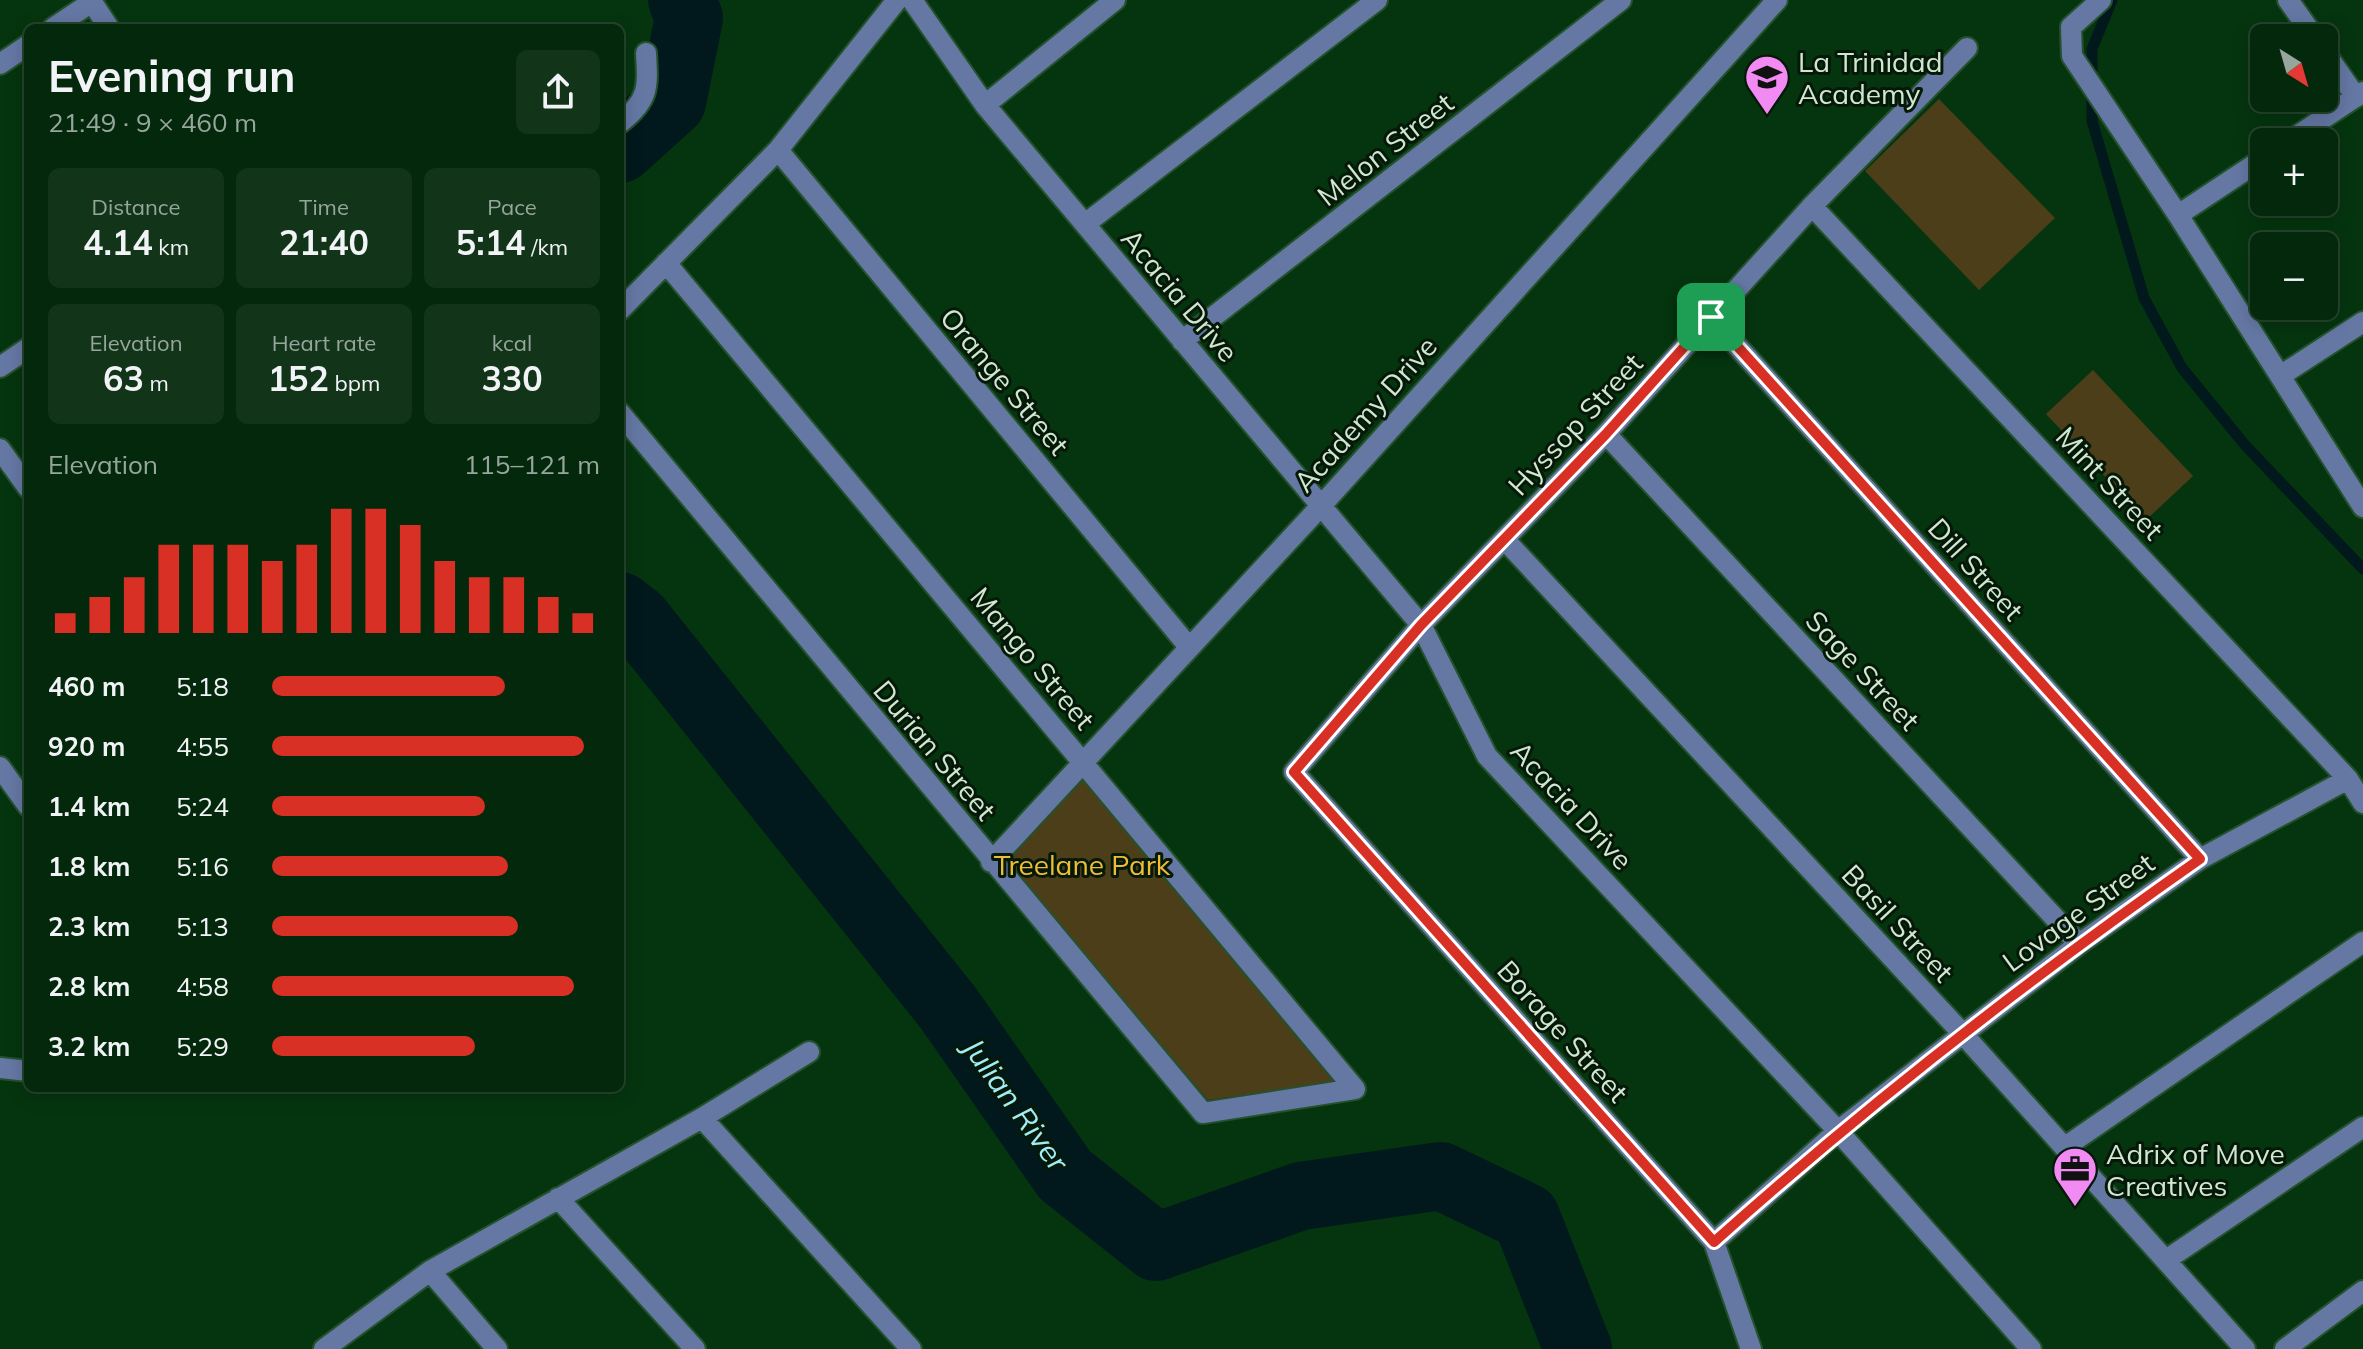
<!DOCTYPE html>
<meta charset="utf-8">
<style>
:root{--surface:#04280b;--page:#123419;--text:#f1f3f6;--muted:#97a69d;--line:#25442c;--accent:#d93025}
body{margin:0;font-family:Mulish,sans-serif;background:var(--page);color:var(--text);height:100vh;display:flex;flex-direction:column;font-size:30px;white-space:nowrap}
*{box-sizing:border-box;margin:0}
p{font-size:26px;color:var(--muted)}
.icon{flex:none;width:44px;height:44px;fill:none;stroke:currentColor;stroke-width:2;stroke-linecap:round;stroke-linejoin:round}
.map{position:relative;flex:1;overflow:hidden}
.sheet{position:absolute;left:24px;top:24px;width:600px;height:1068px;display:flex;flex-direction:column;background:var(--surface);border-radius:12px;box-shadow:0 4px 20px #0003,0 0 0 2px var(--line)}
.sheet>*{flex:none}
.needle{width:52px;rotate:143deg}
.tools{position:absolute;left:2250px;top:24px;display:grid;gap:16px}
.tools a{display:grid;place-items:center;width:88px;height:88px;border-radius:12px;background:var(--surface);box-shadow:0 4px 20px #0003,0 0 0 2px var(--line);font-size:40px}
.pin{position:absolute;display:grid;place-items:center;width:68px;height:68px;color:#fff;margin:-34px;border-radius:16px;box-shadow:0 4px 12px #0006}
.round{display:grid;place-items:center;flex:none;width:84px;height:84px;border-radius:12px;background:var(--page)}
.head{display:flex;align-items:center;justify-content:space-between;height:136px;padding:0 24px}
h1{font-size:44px;font-weight:700;line-height:60px}
.figures{display:grid;grid-template-columns:repeat(3,1fr);gap:12px;height:136px;padding:8px 24px}
.figures div{display:grid;align-content:center;border-radius:12px;background:var(--page);text-align:center}
.figures b{font-size:34px;font-weight:700}
.figures small{font-size:22px;font-weight:400}
.figures p{font-size:22px}
.chart{height:224px;padding:16px 24px}
.chart p{display:flex;justify-content:space-between}
.chart svg{width:100%;height:144px;margin-top:8px;stroke:var(--accent);stroke-width:6}
ul{padding:0 24px;list-style:none;font-size:26px}
li{display:grid;grid-template-columns:128px 96px 1fr;align-items:center;height:60px}
li i{height:20px;border-radius:10px;background:var(--accent)}
.map>svg:first-child{display:block}
</style>
<div class="map">
<svg width="2363" height="1349" viewBox="0 0 2363 1349">
<rect width="100%" height="100%" fill="#05350f"/>
<path fill="#4d3e1a" d="M 1939,99 L 2055,218 L 1979,290 L 1865,171 Z
M 2093,370 L 2193,476 L 2146,520 L 2046,414 Z
M 1082,776 L 1338,1081 L 1208,1100 L 1005,862 Z"/>
<g fill="none" stroke-linecap="round" stroke-linejoin="round">
<path stroke="#01191c" stroke-width="11" d="M 2112,0 L 2092,49 L 2092,121 L 2144,298 L 2182,368 L 2245,445 L 2363,569"/>
<path stroke="#01191c" stroke-width="68" d="M 620,149 L 672,102 L 689,18 L 682,0
M 620,606 L 637,619 L 949,1009 L 1065,1175 L 1156,1247 L 1301,1196 L 1441,1176 L 1526,1217 L 1578,1349"/>
<g stroke="#25522e" stroke-width="24">
<path id="minor" d="M 912,0 L 985,105 L 1421,625 L 1487,756 L 1838,1131 L 2031,1349
M 2101,0 L 2071,27 L 2072,56 L 2178,215 L 2363,507
M 2288,0 L 2315,38
M 53,28 L 92,2 L 109,28
M 2324,51 L 2356,97
M 0,64 L 28,45
M 985,105 L 1115,0
M 620,123 C 649,100 648,88 646,53
M 2288,142 L 2363,92
M 778,150 L 1189,647
M 1812,206 L 2348,779 L 2363,803
M 2178,215 L 2264,158
M 1085,224 L 1377,0
M 666,263 L 1355,1089
M 620,310 L 778,150 L 897,0
M 1711,317 L 2200,859
M 1182,341 L 1621,0
M 0,367 L 28,348
M 2280,376 L 2363,322
M 620,413 L 1203,1113 L 1355,1089
M 1606,434 L 2079,944
M 0,449 L 28,488
M 1505,540 L 1962,1033 L 2245,1349
M 0,767 L 28,806
M 991,862 L 1320,507 L 1777,0
M 0,1068 L 28,1071
M 702,1118 L 911,1349
M 2065,1147 L 2363,942
M 558,1198 L 695,1349
M 1714,1242 L 1838,1131 L 2079,944 L 2200,859 L 2348,779
M 2166,1260 L 2363,1127
M 430,1271 L 497,1349
M 324,1349 L 430,1271 L 702,1118 L 809,1052
M 1751,1349 L 1714,1242 L 1294,772 L 1421,625 L 1606,434 L 1812,206 L 1967,48
M 2285,1349 L 2363,1291"/>
</g>
<use href="#minor" stroke="#6578a4" stroke-width="20"/>
</g>
<g fill="none" stroke-linecap="round" stroke-linejoin="round">
<g stroke="#fff" stroke-width="16">
<path id="route" d="M 1711,317 L 2200,859 C 2030,978 1868,1104 1714,1242 L 1294,772 L 1421,625 L 1606,434 Z"/>
</g>
<use href="#route" stroke="#d93025" stroke-width="10"/>
</g>
<defs>
<g id="school-pin" transform="scale(2.3)"><path d="M0 17L-7.5 6A9.5 9.5 0 1 1 7.5 6Z" fill="#f28af3" stroke="#061808"/><path d="M0-5L7-2L0 1L-7-2ZM-4 1L0 2.5L4 1V4Q0 6-4 4Z" fill="#111"/></g>
<g id="office-pin" transform="scale(2.3)"><path d="M0 17L-7.5 6A9.5 9.5 0 1 1 7.5 6Z" fill="#f28af3" stroke="#061808"/><path d="M-6-3h4V-5.5h4V-3h4V5H-6ZM-1-4.5V-3h2v-1.5ZM-6 0V1H6V0Z" fill="#111"/></g>
</defs>
<g fill-rule="evenodd">
<use href="#school-pin" x="1767" y="77"/>
<use href="#office-pin" x="2075" y="1169"/>
</g>
<g text-anchor="middle" dominant-baseline="central" stroke-width="6" stroke-linejoin="round" paint-order="stroke">
<g font-size="28" fill="#d0e8d1" stroke="#061808" text-anchor="start">
<text x="1798" y="61">La Trinidad<tspan x="1798" dy="32">Academy</tspan></text>
<text x="2106" y="1153">Adrix of Move<tspan x="2106" dy="32">Creatives</tspan></text>
</g>
<g font-size="28" fill="#d0e8d1" stroke="#061808">
<text transform="translate(1385 149) rotate(-38)">Melon Street</text>
<text transform="translate(1180 295) rotate(50)">Acacia Drive</text>
<text transform="translate(1005 381) rotate(50)">Orange Street</text>
<text transform="translate(1365 414) rotate(-48)">Academy Drive</text>
<text transform="translate(1575 424) rotate(-47)">Hyssop Street</text>
<text transform="translate(2110 483) rotate(47)">Mint Street</text>
<text transform="translate(1976 569) rotate(48)">Dill Street</text>
<text transform="translate(1033 658) rotate(50)">Mango Street</text>
<text transform="translate(1863 670) rotate(47)">Sage Street</text>
<text transform="translate(935 750) rotate(50)">Durian Street</text>
<text transform="translate(1572 805) rotate(47)">Acacia Drive</text>
<text transform="translate(2078 912) rotate(-36)">Lovage Street</text>
<text transform="translate(1898 923) rotate(47)">Basil Street</text>
<text transform="translate(1563 1031) rotate(48)">Borage Street</text>
</g>
<g font-size="28" fill="#eebc37" stroke="#061808">
<text x="1082" y="864">Treelane Park</text>
</g>
<g font-size="30" font-style="italic" fill="#a1edf7" stroke="#061808">
<text transform="translate(1016 1104) rotate(54)">Julian River</text>
</g>
</g>
</svg>
<div class="tools">
<a><svg class="needle" viewBox="-14 -14 28 28"><path d="M0-13l5 13h-10z" fill="#e53935"/><path d="M0 13l5-13h-10z" fill="#97a69d"/></svg></a>
<a>+</a>
<a>−</a>
</div>
<div class="pin" style="left:1711px;top:317px;background:#1e9e55"><svg class="icon" aria-label="arrive" viewBox="0 0 24 24"><path d="M6 21V4h12l-3 4 3 4H6"/></svg></div>
<section class="sheet">
<div class="head"><div><h1>Evening run</h1><p>21:49 · 9 × 460 m</p></div><a class="round"><svg class="icon" aria-label="share" viewBox="0 0 24 24"><path d="M12 15V3M7 8l5-5 5 5M5 13v7h14v-7"/></svg></a></div>
<div class="figures">
<div><p>Distance</p><b>4.14<small> km</small></b></div>
<div><p>Time</p><b>21:40</b></div>
<div><p>Pace</p><b>5:14<small> /km</small></b></div>
</div>
<div class="figures">
<div><p>Elevation</p><b>63<small> m</small></b></div>
<div><p>Heart rate</p><b>152<small> bpm</small></b></div>
<div><p>kcal</p><b>330</b></div>
</div>
<div class="chart"><p><span>Elevation</span>115–121 m</p>
<svg viewBox="0 0 160 44" preserveAspectRatio="none"><path d="M5 44V38M15 44V33M25 44V27M35 44V17M45 44V17M55 44V17M65 44V22M75 44V17M85 44V6M95 44V6M105 44V11M115 44V22M125 44V27M135 44V27M145 44V33M155 44V38"/></svg>
</div>
<ul>
<li><b>460 m</b>5:18<i style="width:71%"></i></li>
<li><b>920 m</b>4:55<i style="width:95%"></i></li>
<li><b>1.4 km</b>5:24<i style="width:65%"></i></li>
<li><b>1.8 km</b>5:16<i style="width:72%"></i></li>
<li><b>2.3 km</b>5:13<i style="width:75%"></i></li>
<li><b>2.8 km</b>4:58<i style="width:92%"></i></li>
<li><b>3.2 km</b>5:29<i style="width:62%"></i></li>
</ul>
</section>
</div>
